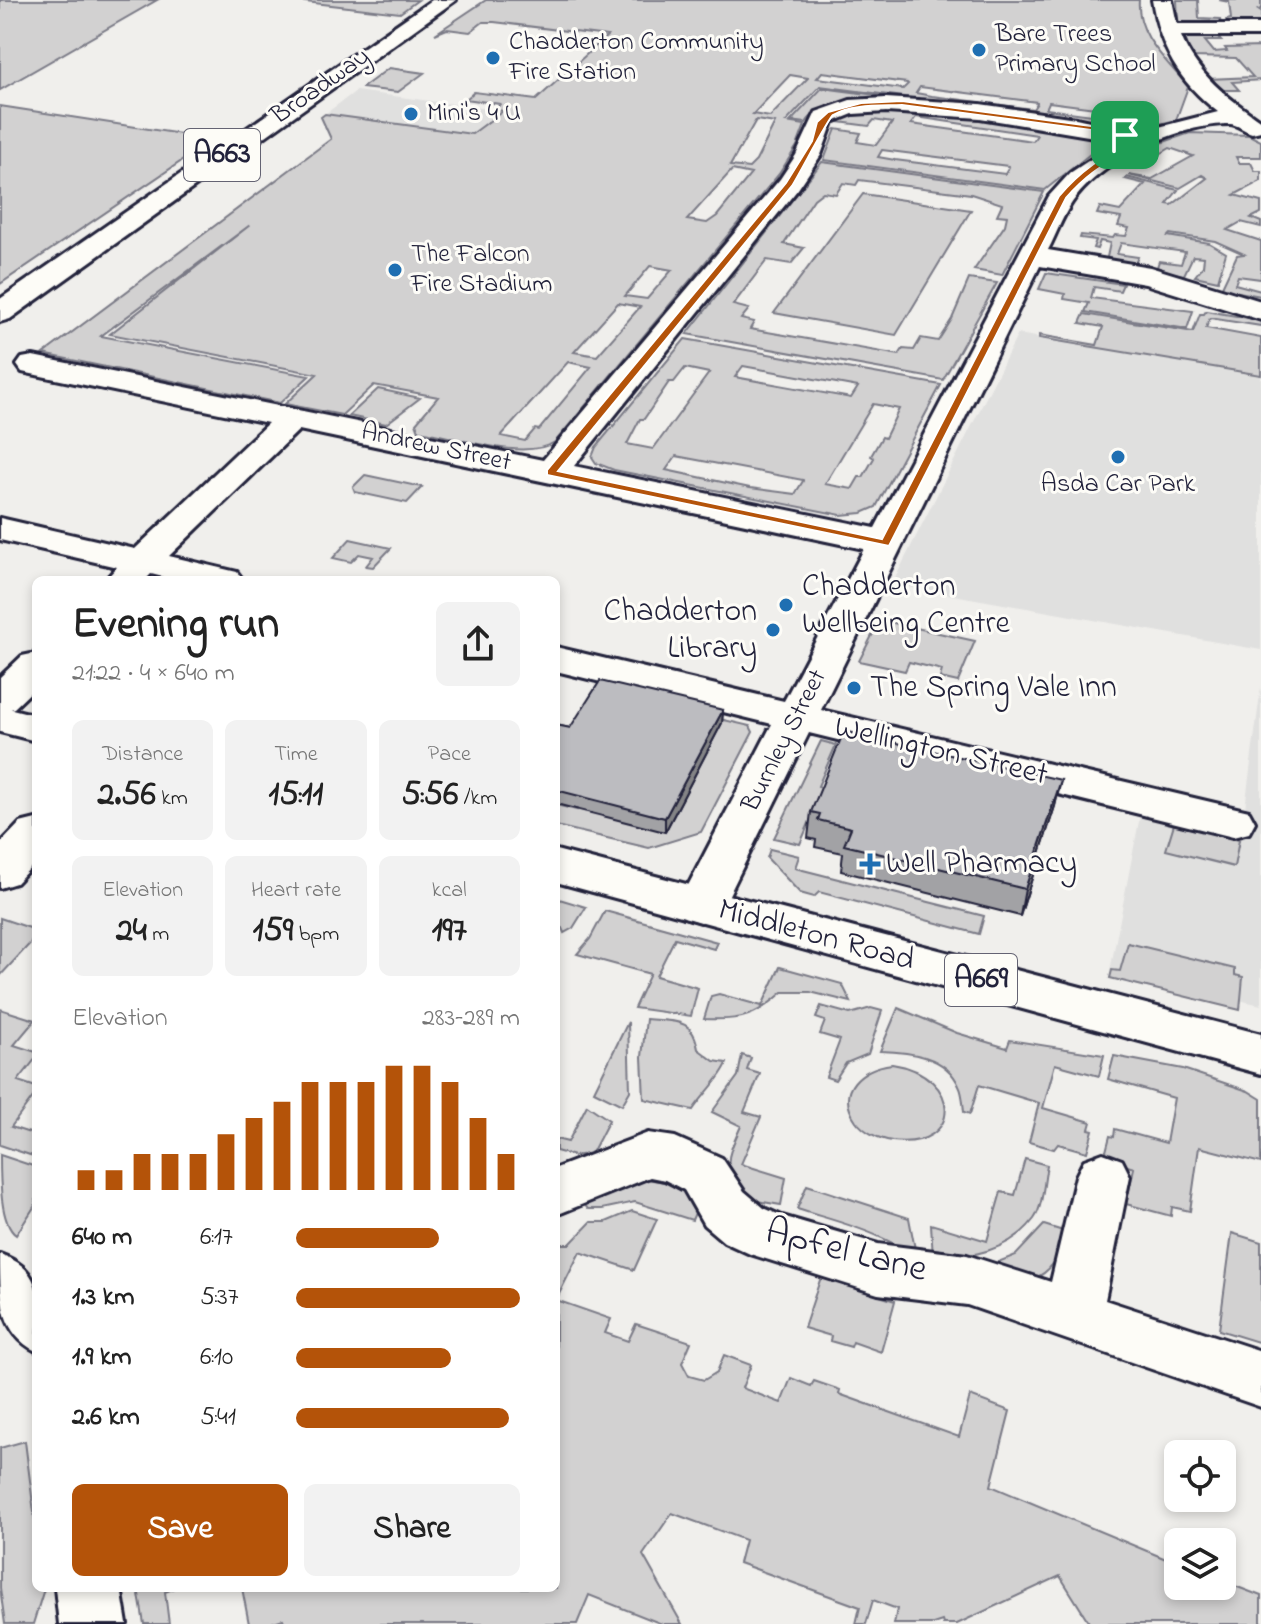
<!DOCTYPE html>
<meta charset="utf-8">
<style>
:root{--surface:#fff;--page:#f2f2f2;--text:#222;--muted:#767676;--accent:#b45309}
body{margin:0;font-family:"Indie Flower",sans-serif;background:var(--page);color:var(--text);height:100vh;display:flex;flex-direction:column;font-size:30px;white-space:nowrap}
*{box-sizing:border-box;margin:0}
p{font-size:26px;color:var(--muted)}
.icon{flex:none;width:44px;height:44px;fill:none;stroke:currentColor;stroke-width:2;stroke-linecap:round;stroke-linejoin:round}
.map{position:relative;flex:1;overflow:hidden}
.sheet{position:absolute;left:32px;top:576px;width:528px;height:1016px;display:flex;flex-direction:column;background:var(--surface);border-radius:12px;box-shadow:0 4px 12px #0003}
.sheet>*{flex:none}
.fabs{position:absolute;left:1164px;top:1440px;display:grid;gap:16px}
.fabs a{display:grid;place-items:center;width:72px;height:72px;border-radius:12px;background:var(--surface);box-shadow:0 4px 12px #0003;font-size:40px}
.pin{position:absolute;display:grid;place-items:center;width:68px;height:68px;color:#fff;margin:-34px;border-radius:16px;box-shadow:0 4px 12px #0006}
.round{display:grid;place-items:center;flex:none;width:84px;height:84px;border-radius:12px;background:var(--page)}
.overview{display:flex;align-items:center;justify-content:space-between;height:136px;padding:0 40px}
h1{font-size:44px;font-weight:700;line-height:60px}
.metrics{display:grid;grid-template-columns:repeat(3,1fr);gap:12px;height:136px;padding:8px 40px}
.metrics div{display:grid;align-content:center;border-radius:12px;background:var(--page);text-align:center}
.metrics b{font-size:34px;font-weight:700}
.metrics small{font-size:22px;font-weight:400}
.metrics p{font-size:22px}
.chart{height:224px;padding:16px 40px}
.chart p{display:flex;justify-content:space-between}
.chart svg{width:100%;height:144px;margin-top:8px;stroke:var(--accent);stroke-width:6}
.primary-button{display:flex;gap:16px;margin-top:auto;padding:16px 40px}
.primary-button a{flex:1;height:92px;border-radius:12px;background:var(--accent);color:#fff;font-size:32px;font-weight:700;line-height:92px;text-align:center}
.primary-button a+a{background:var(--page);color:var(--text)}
ul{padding:0 40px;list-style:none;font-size:26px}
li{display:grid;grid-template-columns:128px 96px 1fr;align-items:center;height:60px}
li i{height:20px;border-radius:10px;background:var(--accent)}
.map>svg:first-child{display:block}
</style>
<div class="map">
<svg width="1261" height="1624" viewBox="0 0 1261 1624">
<rect width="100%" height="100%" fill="#f0efec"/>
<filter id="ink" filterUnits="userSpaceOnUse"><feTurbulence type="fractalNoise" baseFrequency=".0125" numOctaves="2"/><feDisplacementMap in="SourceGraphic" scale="16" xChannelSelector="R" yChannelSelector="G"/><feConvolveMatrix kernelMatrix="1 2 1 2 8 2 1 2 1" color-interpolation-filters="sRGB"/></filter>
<g filter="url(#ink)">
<path fill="#e0e0df" d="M 356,91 L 504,111 L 472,134 L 325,114 Z
M 1018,334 L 1261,375 L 1261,650 L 892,584 Z
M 1261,687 L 1261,1005 L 1110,971 L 1140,816 L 1241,838 Z"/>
<path fill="#d2d1d1" stroke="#7a7a86" stroke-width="2" fill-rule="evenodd" d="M 0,0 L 157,0 L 0,90 Z
M 288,0 L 418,0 L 400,13 Z
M 486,0 L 1139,0 C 1136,36 1168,61 1188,87 L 1176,120 L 1143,128 L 820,86 L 786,122 L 805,125 L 797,146 L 779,174 L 555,442 C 523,462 455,436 419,431 L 416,423 L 438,397 L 374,385 L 342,415 L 285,404 L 317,374 L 110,334 L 250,225 L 101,336 L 309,376 L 280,403 L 43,354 L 331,139 L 321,117 L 325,114 L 472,134 L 503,111 L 495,110 L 500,104 L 466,99 L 474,92 L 536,100 L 607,36 L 494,22 L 483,22 L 470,32 L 447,29 L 435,34 ZM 822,72 L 907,83 L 908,84 L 903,89 L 817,78 ZM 790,75 L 808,78 L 770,117 L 753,114 ZM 920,87 L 1037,102 L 1037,103 L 1033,109 L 932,96 L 916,93 ZM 1049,102 L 1141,114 L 1142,115 L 1138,121 L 1046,109 ZM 756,120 L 775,123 L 756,161 L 749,168 L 730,166 ZM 732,170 L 751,174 L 717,216 L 707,223 L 687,220 ZM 650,266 L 672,270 L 647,299 L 625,296 ZM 618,303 L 640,307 L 597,356 L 574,352 ZM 568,362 L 591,367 L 539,430 L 535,429 L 525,441 L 501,436 Z
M 1177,0 L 1198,0 L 1199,18 L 1220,19 L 1221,27 L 1194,27 L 1178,23 Z
M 1219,0 L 1261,0 L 1261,9 L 1258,10 L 1261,12 L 1261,26 L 1226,27 L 1226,20 L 1231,19 L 1229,2 Z
M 1195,35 L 1215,35 L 1221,41 L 1205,41 L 1214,52 L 1227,51 L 1225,48 L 1261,47 L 1261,80 L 1232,82 L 1239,90 L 1220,90 L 1209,79 L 1253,77 L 1236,58 L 1192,57 L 1185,38 Z
M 389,68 L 424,73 L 398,92 L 362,88 Z
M 822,88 L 891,97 C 864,98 822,98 806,123 L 791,121 Z
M 0,106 L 214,139 L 0,284 Z
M 908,109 L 1086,133 L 1100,137 L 1105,142 L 1045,190 L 824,160 L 836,129 L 861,133 L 857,142 L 876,145 L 892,123 L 874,120 L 869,126 L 839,122 C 858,107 885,110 908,109 ZM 916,117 L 1037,135 L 1033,141 L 911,124 ZM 882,150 L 1008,166 L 1009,167 L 1005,174 L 895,160 L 878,157 Z
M 1190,133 L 1249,135 L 1261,141 L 1261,157 L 1236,157 L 1239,163 L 1251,163 L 1255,171 L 1261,171 L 1261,181 L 1234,195 L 1261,202 L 1261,213 L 1251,218 L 1261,222 L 1261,227 L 1241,222 L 1227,230 L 1261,241 L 1261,279 L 1238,276 L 1235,284 L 1261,291 L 1261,296 L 1221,289 L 1237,255 L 1244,254 L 1215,241 L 1170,234 L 1168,236 L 1209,243 L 1226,253 L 1218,281 L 1195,276 L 1203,266 L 1204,257 L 1193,256 L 1184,275 L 1156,270 L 1159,261 L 1181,264 L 1185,252 L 1121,243 L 1117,254 L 1138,257 L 1134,266 L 1106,262 L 1110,243 L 1100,241 L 1097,249 L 1093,248 L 1096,240 L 1080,238 L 1081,235 L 1113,238 L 1115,235 L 1126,236 L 1129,228 L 1118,226 L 1121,218 L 1097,214 L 1100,207 L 1120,211 L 1145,184 L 1125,179 L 1127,177 L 1178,190 L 1167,204 L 1172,205 L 1207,178 L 1202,175 L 1180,188 L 1129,175 L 1152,179 L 1193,156 L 1170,148 L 1160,154 L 1143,149 Z
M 822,162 L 1044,192 L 1002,275 L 974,270 L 1005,225 L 1007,216 L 997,215 L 1002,204 L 971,194 L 859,180 L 856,185 L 843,183 L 836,194 L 823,192 L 814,199 L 784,244 L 804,248 L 791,264 L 767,260 L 733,305 L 749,309 L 741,319 L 754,322 L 750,329 L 899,355 L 903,349 L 914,350 L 921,338 L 938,341 L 952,319 L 969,279 L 997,283 L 943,380 L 687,334 Z
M 863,194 L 971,210 L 896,335 L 774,313 Z
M 1046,273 L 1123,284 L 1120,291 L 1094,287 L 1091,298 L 1193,311 L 1187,329 L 1085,312 L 1089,303 L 1064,299 L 1065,294 L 1039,289 Z
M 1206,311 L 1261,320 L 1261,326 L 1210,318 L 1206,328 L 1261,338 L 1261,375 L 1039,338 L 1039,335 L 1097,345 L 1103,327 L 1080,323 L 1084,314 L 1193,332 L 1200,314 L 1204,314 Z
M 685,339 L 941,385 L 876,507 L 862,513 L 841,515 L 614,470 L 596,463 L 592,457 L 596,447 ZM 743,366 L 858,387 L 851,398 L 735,377 ZM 685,368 L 709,373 L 653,449 L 627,444 L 640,419 L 644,419 L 669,382 L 674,382 ZM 873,404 L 899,409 L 885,438 L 882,437 L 871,456 L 874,458 L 863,477 L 859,477 L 852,489 L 825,484 ZM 676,456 L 803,480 L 803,481 L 795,494 L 750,488 L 666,470 Z
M 378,389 L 420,398 L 386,424 L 349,416 Z
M 365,475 L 422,487 L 407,503 L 355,492 L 353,487 Z
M 350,539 L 391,548 L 373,567 L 366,566 L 373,557 L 359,554 L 351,562 L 333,558 Z
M 880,620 L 975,641 L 958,682 L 940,678 L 942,670 L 909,662 L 905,671 L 859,661 Z
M 707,716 L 750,726 L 753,732 L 701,832 L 649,848 L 556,826 L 556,805 L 577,810 L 583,801 Z
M 821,741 L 836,745 L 818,786 L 824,789 L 800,844 L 774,838 Z
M 1174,824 L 1239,840 L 1234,867 L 1166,850 Z
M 770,849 L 799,856 L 795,868 L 984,916 L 979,934 L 819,892 L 814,897 L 800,893 L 767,858 Z
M 556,898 L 586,907 L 573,928 L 564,933 L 562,928 L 556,926 Z
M 605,911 L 717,942 L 714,949 L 675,938 L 656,976 L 698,988 L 691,1016 L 634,1008 L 650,974 L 577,954 L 590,939 Z
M 0,918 L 36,930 L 36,937 L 0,976 Z
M 1128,943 L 1235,969 L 1235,975 L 1243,977 L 1240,1010 L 1110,978 L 1112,970 L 1120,971 Z
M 780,967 L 842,984 L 851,1002 L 810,992 L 783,992 C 755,1017 741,1021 704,1019 L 711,996 L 719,994 L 762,1006 Z
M 821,1006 L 850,1014 L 871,1008 L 882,1011 L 868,1054 L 846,1063 L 835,1080 L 826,1077 L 840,1040 L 820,1034 L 825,1021 L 816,1018 Z
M 898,1008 L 957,1033 L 1007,1048 L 1010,1040 L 1104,1055 L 1099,1076 L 1055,1064 L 1043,1108 L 1091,1122 L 1089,1129 L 1093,1130 L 1087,1152 L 1058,1144 L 1054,1149 L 1029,1142 L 1039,1103 L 979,1085 L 970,1114 L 964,1112 C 963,1104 963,1093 959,1086 C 946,1055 909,1052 880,1051 Z
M 0,1009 L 35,1020 L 14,1045 L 36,1052 L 36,1058 L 18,1081 L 36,1087 L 36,1093 L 11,1127 L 36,1135 L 36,1157 L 0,1145 Z
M 646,1019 C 674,1022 693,1017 698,1049 L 714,1061 L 727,1063 C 723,1076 702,1096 693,1110 L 644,1099 L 642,1057 Z
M 628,1022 L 630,1091 L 622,1105 L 594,1091 Z
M 742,1055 L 751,1058 L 747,1070 L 760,1074 L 744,1112 L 761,1117 L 741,1164 L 786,1178 L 781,1205 L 751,1200 C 723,1166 723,1166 741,1126 L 712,1112 L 738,1076 Z
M 1114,1056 L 1183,1069 L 1248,1091 L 1261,1099 L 1261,1163 L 1199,1147 L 1190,1211 L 1172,1207 L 1171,1216 L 1126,1204 L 1134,1168 L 1104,1159 L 1110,1136 L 1114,1137 L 1115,1129 L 1166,1143 L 1174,1098 L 1108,1079 Z
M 892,1064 C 964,1075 963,1150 892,1141 C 879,1139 864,1132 856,1121 C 834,1089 862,1068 892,1064 Z
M 587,1105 L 609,1120 L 592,1153 L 574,1156 L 556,1151 L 556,1139 L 568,1142 Z
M 0,1155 L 36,1167 L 36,1204 L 16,1235 C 0,1224 0,1178 0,1155 Z
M 1025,1159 L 1047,1165 C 1044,1180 1043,1207 1034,1219 C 1009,1252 971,1257 933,1258 L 931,1224 L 987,1241 L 1001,1192 L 1015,1195 Z
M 629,1178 C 655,1179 683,1181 698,1206 L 692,1220 L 635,1202 L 602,1209 L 588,1209 L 584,1204 Z
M 807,1185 L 909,1218 L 916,1254 C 902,1250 894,1243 882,1238 C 855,1225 825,1218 797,1209 Z
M 632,1211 L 657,1219 L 634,1270 L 580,1252 L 556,1300 L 611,1319 L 605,1333 L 628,1341 L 636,1324 L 691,1342 L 682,1363 L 689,1376 L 704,1380 L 717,1372 L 724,1355 L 751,1365 L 742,1388 L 781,1403 L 791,1378 L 811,1386 L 814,1381 L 840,1390 L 839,1394 L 959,1437 L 970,1396 L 1010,1411 L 991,1486 L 1178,1564 L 1178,1586 L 1222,1586 L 1222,1581 L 1261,1596 L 1261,1624 L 1090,1624 L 1060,1576 L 957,1624 L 943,1624 L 942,1621 L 933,1624 L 894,1624 L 897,1609 L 873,1600 L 866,1624 L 856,1624 L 860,1607 L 739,1563 L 745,1540 L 672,1513 L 643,1555 L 682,1624 L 662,1624 L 589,1595 L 577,1624 L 285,1624 L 283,1619 L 268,1624 L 249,1624 L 242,1588 L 556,1588 L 556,1244 L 570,1244 L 591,1222 L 606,1222 Z
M 1044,1225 L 1066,1232 C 1058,1255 1055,1271 1031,1280 L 993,1264 L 1016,1255 Z
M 1232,1233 L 1261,1242 L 1261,1343 L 1219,1330 Z
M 821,1277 L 895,1301 L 881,1352 L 853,1342 L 851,1347 L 830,1341 L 831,1336 L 804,1328 Z
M 25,1441 L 36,1528 L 36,1588 L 44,1589 L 33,1624 L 5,1624 L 0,1588 L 0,1448 Z
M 138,1588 L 175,1588 L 165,1592 L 169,1624 L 144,1624 Z"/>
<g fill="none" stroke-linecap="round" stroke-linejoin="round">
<g stroke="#22223b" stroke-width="6">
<path id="street" d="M 1152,0 L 1172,0 L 1177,24 L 1261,24 L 1261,36 L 1181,36 C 1196,74 1228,98 1261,121 L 1261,131 L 1252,133 C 1244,131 1237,124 1230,124 C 1180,124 1108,158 1077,196 C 1064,211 1057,233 1048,250 L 1150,267 L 1261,301 L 1261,320 L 1145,284 L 1040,266 L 821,710 L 1249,811 L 1255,822 L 1249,833 L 1233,837 L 809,733 L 724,905 L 718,917 L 701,922 L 684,917 L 678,905 L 772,724 L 556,671 L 556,647 L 784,701 L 864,549 L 299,430 L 169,556 L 237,572 L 243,580 L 175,580 L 151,574 L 145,580 L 105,580 L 117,567 L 0,540 L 0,518 L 135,549 L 268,423 L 22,372 L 17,365 L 22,358 L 33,356 L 543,460 L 780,179 L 796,155 L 816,112 L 850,100 L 886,98 L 980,104 L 1076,118 L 1139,132 L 1218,112 C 1178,81 1160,48 1152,0 ZM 886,112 L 980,118 L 1118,141 L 1070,173 L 1049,196 L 875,528 L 574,466 L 798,189 L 821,155 L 833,122 L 853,114 Z
M 36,653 L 36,687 L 14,708 L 0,712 L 0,677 L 22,656 Z
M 36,819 L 36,862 L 16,883 L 0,888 L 0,844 L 20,823 Z
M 648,1133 L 675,1137 L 722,1158 L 744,1191 L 764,1208 L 782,1216 L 878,1244 L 967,1255 L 1051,1282 L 1076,1176 L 1084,1160 L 1103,1153 L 1122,1160 L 1130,1176 L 1105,1300 L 1261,1351 L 1261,1407 L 967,1305 L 878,1294 L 750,1254 L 724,1242 L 704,1225 L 684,1190 L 665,1180 L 650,1177 L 556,1215 L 556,1168 Z
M 0,1254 C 50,1272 36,1307 36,1351 C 0,1333 0,1298 0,1254 Z
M 55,1588 L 121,1588 L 127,1624 L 59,1624 Z"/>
</g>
<g stroke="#22223b" stroke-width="6">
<path id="primary" d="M 0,706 L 36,715 L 36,741 L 0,732 Z
M 556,850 L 1261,1034 L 1261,1074 L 556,882 Z"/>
</g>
<g stroke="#22223b" stroke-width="6">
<path id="highway" d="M 432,0 L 456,0 L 10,319 L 0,322 L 0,299 Z"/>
</g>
<use href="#street" fill="#fdfcf7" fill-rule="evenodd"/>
<use href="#primary" fill="#fdfcf7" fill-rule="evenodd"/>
<use href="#highway" fill="#fdfcf7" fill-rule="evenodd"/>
</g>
<path fill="#a2a2a5" stroke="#22223b" stroke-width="2" d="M 723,710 L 722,723 L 665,832 L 556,804 L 556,725 L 570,728 Z
M 1061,780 L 1055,806 L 1020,916 L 841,871 L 843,853 L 815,847 L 816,840 L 808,838 L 811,812 Z"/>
<path fill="#848486" stroke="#22223b" stroke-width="2" d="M 723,710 L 722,723 L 665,832 L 665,818 Z
M 1061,780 L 1055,806 L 1020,916 L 1025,889 Z"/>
<path fill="#bcbcc0" stroke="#22223b" stroke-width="2" d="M 600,681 L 723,710 L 665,818 L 556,790 L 556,725 L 570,728 Z
M 844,731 L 1061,780 L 1025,889 L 844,845 L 851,828 L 818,820 L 820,814 L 811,812 Z"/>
</g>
<path fill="#b45309" stroke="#fff" stroke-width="2" fill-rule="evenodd" d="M 902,101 L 1091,126 L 1144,140 C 1112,162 1094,166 1066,198 L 889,546 L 547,475 L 547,470 L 786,183 L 812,141 L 817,122 L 828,112 L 861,103 ZM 902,105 L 1091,130 L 1134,141 C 1104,154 1080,171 1059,196 L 882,539 L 558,471 L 792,186 C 799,175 829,117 833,115 C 852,104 880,106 902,105 Z"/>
<g fill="#1f6fb2" stroke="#fdfcf7" stroke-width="3">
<circle cx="979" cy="50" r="8"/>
<circle cx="493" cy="58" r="8"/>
<circle cx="411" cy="114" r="8"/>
<circle cx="395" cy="270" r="8"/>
<circle cx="1118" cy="457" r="8"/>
<circle cx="786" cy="605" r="8"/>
<circle cx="773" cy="630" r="8"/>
<circle cx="854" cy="688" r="8"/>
<path d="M866 852h8v8h8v8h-8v8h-8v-8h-8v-8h8z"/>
</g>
<g text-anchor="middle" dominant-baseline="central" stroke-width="6" stroke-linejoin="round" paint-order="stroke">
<g font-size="26" fill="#22223b" stroke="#fdfcf7" text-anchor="start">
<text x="995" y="35">Bare Trees<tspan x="995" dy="30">Primary School</tspan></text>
<text x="509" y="43">Chadderton Community<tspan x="509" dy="30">Fire Station</tspan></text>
<text x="427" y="114">Mini's 4 U</text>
<text x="411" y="255">The Falcon<tspan x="411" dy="30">Fire Stadium</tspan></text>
<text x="1118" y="485" text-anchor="middle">Asda Car Park</text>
</g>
<g font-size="26" fill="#22223b" stroke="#fdfcf7">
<text transform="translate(321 87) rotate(-35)">Broadway</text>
<text transform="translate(436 448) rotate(12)">Andrew Street</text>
<text transform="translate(785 741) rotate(-63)">Burnley Street</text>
</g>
<g fill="#fdfcf7" stroke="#646373" stroke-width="2">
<rect x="184" y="129" width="76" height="52" rx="6"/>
<rect x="945" y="954" width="72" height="52" rx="6"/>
</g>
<g font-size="30" font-weight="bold" fill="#22223b">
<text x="222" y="155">A663</text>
<text x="981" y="980">A669</text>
</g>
<g font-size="32" fill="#22223b" stroke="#fdfcf7" text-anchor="start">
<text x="802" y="587">Chadderton<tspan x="802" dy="37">Wellbeing Centre</tspan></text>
<text x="757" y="612" text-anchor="end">Chadderton<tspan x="757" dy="37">Library</tspan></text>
<text x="870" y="688">The Spring Vale Inn</text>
<text x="886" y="864">Well Pharmacy</text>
</g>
<g font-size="32" fill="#22223b" stroke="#fdfcf7">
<text transform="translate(941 752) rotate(13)">Wellington Street</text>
<text transform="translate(816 936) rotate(15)">Middleton Road</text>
</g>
<g font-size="38" fill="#22223b" stroke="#fdfcf7">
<text transform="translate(846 1252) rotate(14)">Apfel Lane</text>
</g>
</g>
</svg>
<div class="fabs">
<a><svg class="icon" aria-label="locate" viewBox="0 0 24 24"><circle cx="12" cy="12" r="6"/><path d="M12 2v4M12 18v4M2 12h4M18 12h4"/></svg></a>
<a><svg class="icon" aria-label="layers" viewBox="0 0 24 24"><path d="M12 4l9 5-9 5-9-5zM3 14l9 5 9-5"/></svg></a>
</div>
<div class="pin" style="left:1125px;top:135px;background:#1e9e55"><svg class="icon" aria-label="arrive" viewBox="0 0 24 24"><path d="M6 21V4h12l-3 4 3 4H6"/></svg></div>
<section class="sheet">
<div class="overview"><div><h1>Evening run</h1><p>21:22 · 4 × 640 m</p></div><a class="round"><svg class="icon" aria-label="share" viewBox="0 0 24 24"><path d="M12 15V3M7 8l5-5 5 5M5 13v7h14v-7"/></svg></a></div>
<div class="metrics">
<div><p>Distance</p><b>2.56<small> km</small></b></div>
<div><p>Time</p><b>15:11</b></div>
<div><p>Pace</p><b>5:56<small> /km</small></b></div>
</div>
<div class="metrics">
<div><p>Elevation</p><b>24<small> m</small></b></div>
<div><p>Heart rate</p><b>159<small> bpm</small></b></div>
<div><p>kcal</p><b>197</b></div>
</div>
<div class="chart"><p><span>Elevation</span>283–289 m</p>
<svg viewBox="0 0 160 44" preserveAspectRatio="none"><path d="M5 44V38M15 44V38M25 44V33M35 44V33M45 44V33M55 44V27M65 44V22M75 44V17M85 44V11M95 44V11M105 44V11M115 44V6M125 44V6M135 44V11M145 44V22M155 44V33"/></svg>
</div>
<ul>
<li><b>640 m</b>6:17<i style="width:64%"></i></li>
<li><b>1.3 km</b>5:37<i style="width:100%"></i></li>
<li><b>1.9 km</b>6:10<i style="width:69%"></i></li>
<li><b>2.6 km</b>5:41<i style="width:95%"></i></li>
</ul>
<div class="primary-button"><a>Save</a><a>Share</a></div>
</section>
</div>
